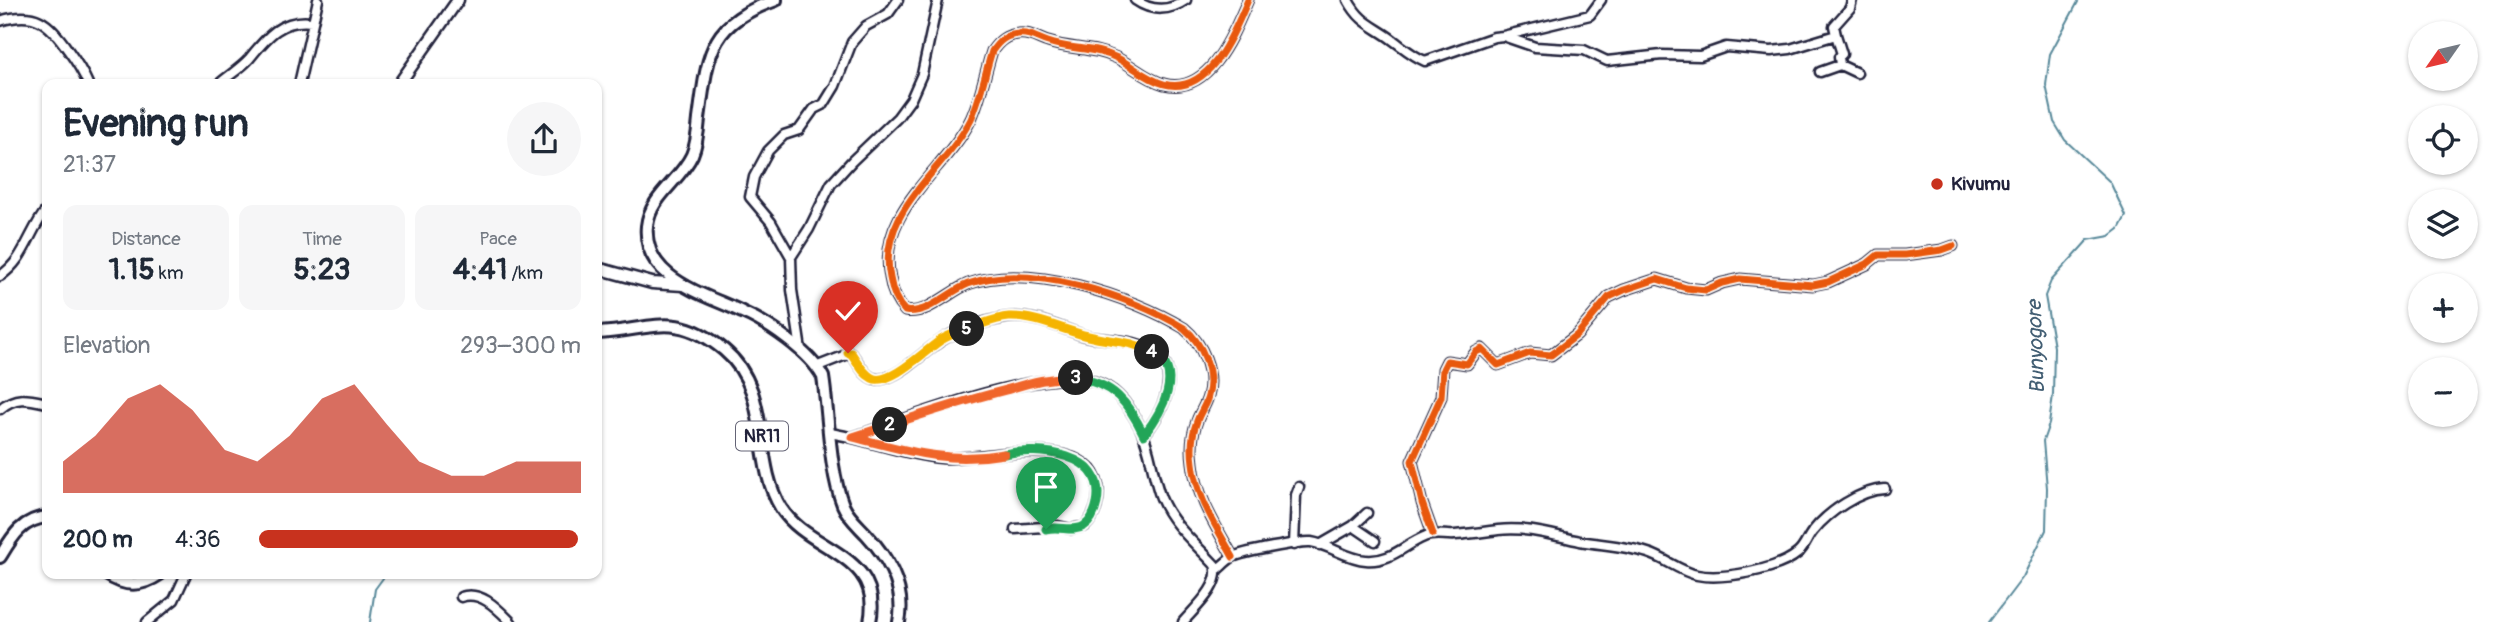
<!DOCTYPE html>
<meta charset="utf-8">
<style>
:root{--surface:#fff;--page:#f6f6f7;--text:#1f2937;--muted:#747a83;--accent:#c8321e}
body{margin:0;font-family:Pangolin,sans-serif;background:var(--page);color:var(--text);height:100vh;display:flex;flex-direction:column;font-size:26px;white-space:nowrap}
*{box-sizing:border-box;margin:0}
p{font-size:23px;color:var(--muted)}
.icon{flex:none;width:38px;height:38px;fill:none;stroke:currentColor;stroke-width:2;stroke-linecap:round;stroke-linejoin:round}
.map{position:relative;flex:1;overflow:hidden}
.panel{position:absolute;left:42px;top:79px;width:560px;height:500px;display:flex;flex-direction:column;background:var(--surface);border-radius:14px;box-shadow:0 2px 5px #0004}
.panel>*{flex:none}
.needle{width:46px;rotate:236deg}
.buttons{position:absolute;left:2408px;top:21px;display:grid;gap:14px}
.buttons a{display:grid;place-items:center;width:70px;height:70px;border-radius:50%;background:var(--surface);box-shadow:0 2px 5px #0004;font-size:35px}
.pin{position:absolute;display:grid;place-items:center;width:60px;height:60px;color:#fff;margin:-72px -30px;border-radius:50% 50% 50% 0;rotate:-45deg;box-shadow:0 0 7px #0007}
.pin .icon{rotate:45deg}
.km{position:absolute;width:35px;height:35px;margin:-18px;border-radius:50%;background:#222;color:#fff;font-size:19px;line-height:35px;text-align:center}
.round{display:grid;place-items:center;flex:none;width:74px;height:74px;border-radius:37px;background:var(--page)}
.head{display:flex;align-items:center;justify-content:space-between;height:119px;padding:0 21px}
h1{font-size:38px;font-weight:700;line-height:52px}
.metrics{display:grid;grid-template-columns:repeat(3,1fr);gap:10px;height:119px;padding:7px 21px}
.metrics div{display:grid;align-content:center;border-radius:14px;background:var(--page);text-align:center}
.metrics b{font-size:30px;font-weight:700}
.metrics small{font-size:19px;font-weight:400}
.metrics p{font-size:19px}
.chart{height:196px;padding:14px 21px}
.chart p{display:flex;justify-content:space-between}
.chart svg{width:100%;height:126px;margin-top:7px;fill:var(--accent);opacity:.7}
ul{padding:0 21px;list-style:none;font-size:23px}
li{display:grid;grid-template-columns:112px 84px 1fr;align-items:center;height:52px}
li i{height:18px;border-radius:9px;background:var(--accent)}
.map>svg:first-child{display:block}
</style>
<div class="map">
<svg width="2500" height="622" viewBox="0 0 2500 622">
<rect width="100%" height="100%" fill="#fff"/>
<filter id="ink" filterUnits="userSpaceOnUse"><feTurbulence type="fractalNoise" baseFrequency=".0143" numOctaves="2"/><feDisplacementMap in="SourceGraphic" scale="14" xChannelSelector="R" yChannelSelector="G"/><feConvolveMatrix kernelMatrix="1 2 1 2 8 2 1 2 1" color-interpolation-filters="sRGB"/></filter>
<g filter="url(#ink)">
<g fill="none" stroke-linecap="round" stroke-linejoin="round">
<path stroke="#59899a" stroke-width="2" d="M 370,622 L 375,589 L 386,574
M 1989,622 L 2023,577 L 2046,530 L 2047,488 L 2043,441 L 2049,424 L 2053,395 L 2054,347 L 2045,296 L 2051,281 L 2088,240 L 2110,236 L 2119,229 L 2126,216 L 2110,182 L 2065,140 L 2054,122 L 2046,85 L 2050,54 L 2079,0"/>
<g stroke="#22223b" stroke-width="13">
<path id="minor" d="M 1135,0 C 1152,12 1170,11 1186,0
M 1348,0 C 1361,24 1373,25 1393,40 C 1404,48 1413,56 1425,61 L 1494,37 L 1503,36 L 1535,47 L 1584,50 L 1607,61 L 1662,55 L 1700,56 L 1726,47 L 1771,51 L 1790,49 L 1836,35 L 1834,26 L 1850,8 L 1852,0
M 0,21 C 35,10 49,22 68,50 C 76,61 83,72 88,84
M 1836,35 L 1842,54 L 1839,57 L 1840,65 L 1857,73
M 1503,36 L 1590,15 L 1601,0
M 1820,72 L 1840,65
M 219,84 C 228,76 241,68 249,59 C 266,38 281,18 312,22
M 299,84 L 318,0
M 791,257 L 809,229 L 831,184 L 852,161 L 897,118 L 911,99 L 922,74 L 938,0
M 0,276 C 25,260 29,231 47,209
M 801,350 L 792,290 L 791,257 L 771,222 L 750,197 L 754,177 L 768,151 L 784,135 L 799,130 L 814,109 L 824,104 L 835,86 L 852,42 L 866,26 L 888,14 L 898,0
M 818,366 L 851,353 C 859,363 866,382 881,379 C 901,376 922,353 939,342 C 956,330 983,322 1004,318 C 1031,313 1060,328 1086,336 C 1102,340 1118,339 1134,343 C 1188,356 1168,405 1144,435
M 0,409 C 16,395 29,399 47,403
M 830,433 C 866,439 905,455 941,458 C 978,461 1088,430 1098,486 C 1100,501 1095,516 1085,526 L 1071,529 L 1058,526 L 1015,529
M 853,437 C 909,418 1049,362 1101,384 C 1119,391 1131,410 1140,427 C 1151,449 1152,475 1161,498 C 1172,525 1196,544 1215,565 C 1222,585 1195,608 1183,622
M 1353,526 L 1375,541
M 1433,534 L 1422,503 L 1412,461 L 1441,397 L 1443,369 L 1447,361 L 1467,364 L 1476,352 L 1482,349 L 1498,365 L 1530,353 L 1551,355 L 1577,335 L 1609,297 L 1624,290 L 1657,279 L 1686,288 L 1706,290 L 1722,283 L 1740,279 L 1813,285 L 1828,282 L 1867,264 L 1878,255 L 1905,255 L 1942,250 L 1953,246
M 1294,545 L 1296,495 L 1299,487
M 1320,545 L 1353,526 L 1367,513
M 1233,557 C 1217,528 1196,496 1193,463 C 1191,449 1192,434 1197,421 C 1200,412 1206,405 1208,396 C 1215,372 1202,343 1184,328 C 1131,296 1029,262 968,284 C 948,292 928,315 905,311 C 896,302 892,291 890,278 C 876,211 945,171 971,119 C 981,97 985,73 992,51 C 999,41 1006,35 1018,34 C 1029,32 1038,39 1048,42 C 1071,50 1095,47 1117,58 C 1133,66 1146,79 1164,84 C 1210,96 1234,32 1248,0
M 1217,570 C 1222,566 1227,560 1233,557 C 1243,552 1301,541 1311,542 C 1330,545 1347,559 1366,560 C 1391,562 1404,545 1424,537 C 1434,532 1445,536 1455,535 C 1470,534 1483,532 1498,530 C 1529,527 1551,535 1580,541 C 1603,545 1626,546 1648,553 C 1665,558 1679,571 1697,575 C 1722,580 1778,570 1798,553 C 1805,547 1807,538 1813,531 C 1828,512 1860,490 1885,489
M 461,597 C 481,590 498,609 511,622
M 147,622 L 174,600 L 186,574"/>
</g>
<g stroke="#22223b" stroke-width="15">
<path id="major" d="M 399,84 L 458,0
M 597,268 L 652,283 L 683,285"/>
</g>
<g stroke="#22223b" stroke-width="16">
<path id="highway" d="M 776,0 C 708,24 708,53 699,119 C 698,131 697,144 692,155 C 680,181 650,196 647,226 C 642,279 705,294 742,312 C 768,323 810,352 823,377 C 829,416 829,470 843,505 C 848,517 858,525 867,535 C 889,559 906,588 899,622
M 597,333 C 650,331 675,309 724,350 C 773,391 751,459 781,508 C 809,552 884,553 870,622
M 0,557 C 12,537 22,519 47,517
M 106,574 C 125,587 141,587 160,574"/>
</g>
<use href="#minor" stroke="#fff" stroke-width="8"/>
<use href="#major" stroke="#fff" stroke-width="10"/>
<use href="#highway" stroke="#fff" stroke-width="10"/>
<g stroke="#fff" stroke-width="11">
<path id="cycleway" d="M 1433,534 L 1422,503 L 1412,461 L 1441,397 L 1443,369 L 1447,361 L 1467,364 L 1476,352 L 1482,349 L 1498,365 L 1530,353 L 1551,355 L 1577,335 L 1609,297 L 1624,290 L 1657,279 L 1686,288 L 1706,290 L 1722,283 L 1740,279 L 1813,285 L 1828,282 L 1867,264 L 1878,255 L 1905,255 L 1942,250 L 1953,246
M 1233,557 C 1217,528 1196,496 1193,463 C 1191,449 1192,434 1197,421 C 1200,412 1206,405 1208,396 C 1215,372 1202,343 1184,328 C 1131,296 1029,262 968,284 C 948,292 928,315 905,311 C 896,302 892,291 890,278 C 876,211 945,171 971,119 C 981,97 985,73 992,51 C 999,41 1006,35 1018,34 C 1029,32 1038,39 1048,42 C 1071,50 1095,47 1117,58 C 1133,66 1146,79 1164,84 C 1210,96 1234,32 1248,0"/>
</g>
<use href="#cycleway" stroke="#e8590c" stroke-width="7"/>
</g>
</g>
<g fill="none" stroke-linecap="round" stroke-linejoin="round" filter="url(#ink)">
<g stroke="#fff" stroke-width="14">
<path id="split-1" d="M 1004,454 C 1038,447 1107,452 1097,503 C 1095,512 1092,521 1084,526 C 1073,533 1059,525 1046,529"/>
</g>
<g stroke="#fff" stroke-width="14">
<path id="split-2" d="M 890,425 L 853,437 C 908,451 947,464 1004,454"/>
</g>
<g stroke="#fff" stroke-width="14">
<path id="split-3" d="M 890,425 C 929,412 967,400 1006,390 C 1029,383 1051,376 1076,378"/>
</g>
<g stroke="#fff" stroke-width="14">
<path id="split-4" d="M 1076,378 C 1113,383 1128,402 1144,435 C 1161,413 1186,371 1152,352"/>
</g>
<g stroke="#fff" stroke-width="14">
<path id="split-5" d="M 967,329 C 980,325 995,318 1009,317 C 1037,316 1062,330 1088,336 C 1112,342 1130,340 1152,352"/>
</g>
<g stroke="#fff" stroke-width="14">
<path id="split-6" d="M 848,353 L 851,353 C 857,361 862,373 872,378 C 889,387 927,349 941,340 C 949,335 958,332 967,329"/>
</g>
<use href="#split-1" stroke="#22a559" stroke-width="9"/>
<use href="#split-2" stroke="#f0652b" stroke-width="9"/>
<use href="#split-3" stroke="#f0652b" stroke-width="9"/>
<use href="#split-4" stroke="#22a559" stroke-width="9"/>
<use href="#split-5" stroke="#f5b400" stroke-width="9"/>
<use href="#split-6" stroke="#f5b400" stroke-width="9"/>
</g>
<circle fill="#c8321e" stroke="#fff" stroke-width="2.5" cx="1937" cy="184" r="7"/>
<g text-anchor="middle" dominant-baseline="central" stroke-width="6" stroke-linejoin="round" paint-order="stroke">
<rect fill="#fff" stroke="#646476" stroke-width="2" x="736" y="421.5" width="52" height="29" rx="5"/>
<g font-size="18" font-weight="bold" fill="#22223b">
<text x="762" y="436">NR11</text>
</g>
<g font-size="19" font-weight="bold" fill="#22223b" stroke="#fff" text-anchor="start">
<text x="1951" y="184">Kivumu</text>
</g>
<g font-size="21" font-style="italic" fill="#425e73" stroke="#fff">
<text transform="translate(2036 347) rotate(-92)">Bunyogore</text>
</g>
</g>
</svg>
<div class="buttons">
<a><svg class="needle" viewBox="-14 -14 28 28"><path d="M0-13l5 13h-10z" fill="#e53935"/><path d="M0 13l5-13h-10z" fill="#747a83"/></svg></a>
<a><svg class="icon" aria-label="locate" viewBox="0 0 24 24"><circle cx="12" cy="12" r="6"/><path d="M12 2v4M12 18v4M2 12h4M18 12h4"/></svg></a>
<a><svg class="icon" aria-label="layers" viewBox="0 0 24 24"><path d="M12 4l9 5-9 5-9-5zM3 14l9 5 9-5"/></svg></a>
<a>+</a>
<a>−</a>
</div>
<div class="pin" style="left:1046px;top:529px;background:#1e9e55"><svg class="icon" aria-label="arrive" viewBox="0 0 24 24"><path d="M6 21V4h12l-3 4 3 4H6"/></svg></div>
<div class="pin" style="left:848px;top:353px;background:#d93025"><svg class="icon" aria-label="check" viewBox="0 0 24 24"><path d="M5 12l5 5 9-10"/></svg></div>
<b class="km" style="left:890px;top:425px">2</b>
<b class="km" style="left:1076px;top:378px">3</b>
<b class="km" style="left:1152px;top:352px">4</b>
<b class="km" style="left:967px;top:329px">5</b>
<section class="panel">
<div class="head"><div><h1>Evening run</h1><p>21:37</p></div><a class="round"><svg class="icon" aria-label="share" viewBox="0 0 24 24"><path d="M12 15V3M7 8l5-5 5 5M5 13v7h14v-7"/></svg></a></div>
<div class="metrics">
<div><p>Distance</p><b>1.15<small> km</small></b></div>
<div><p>Time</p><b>5:23</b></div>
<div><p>Pace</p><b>4:41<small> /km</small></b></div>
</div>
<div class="chart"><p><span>Elevation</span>293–300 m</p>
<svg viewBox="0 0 160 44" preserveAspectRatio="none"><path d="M0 44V33L10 24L20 11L30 6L40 15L50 29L60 33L70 24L80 11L90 6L100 20L110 33L120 38L130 38L140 33L150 33L160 33V44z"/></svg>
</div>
<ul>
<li><b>200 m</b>4:36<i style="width:99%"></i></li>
</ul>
</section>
</div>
